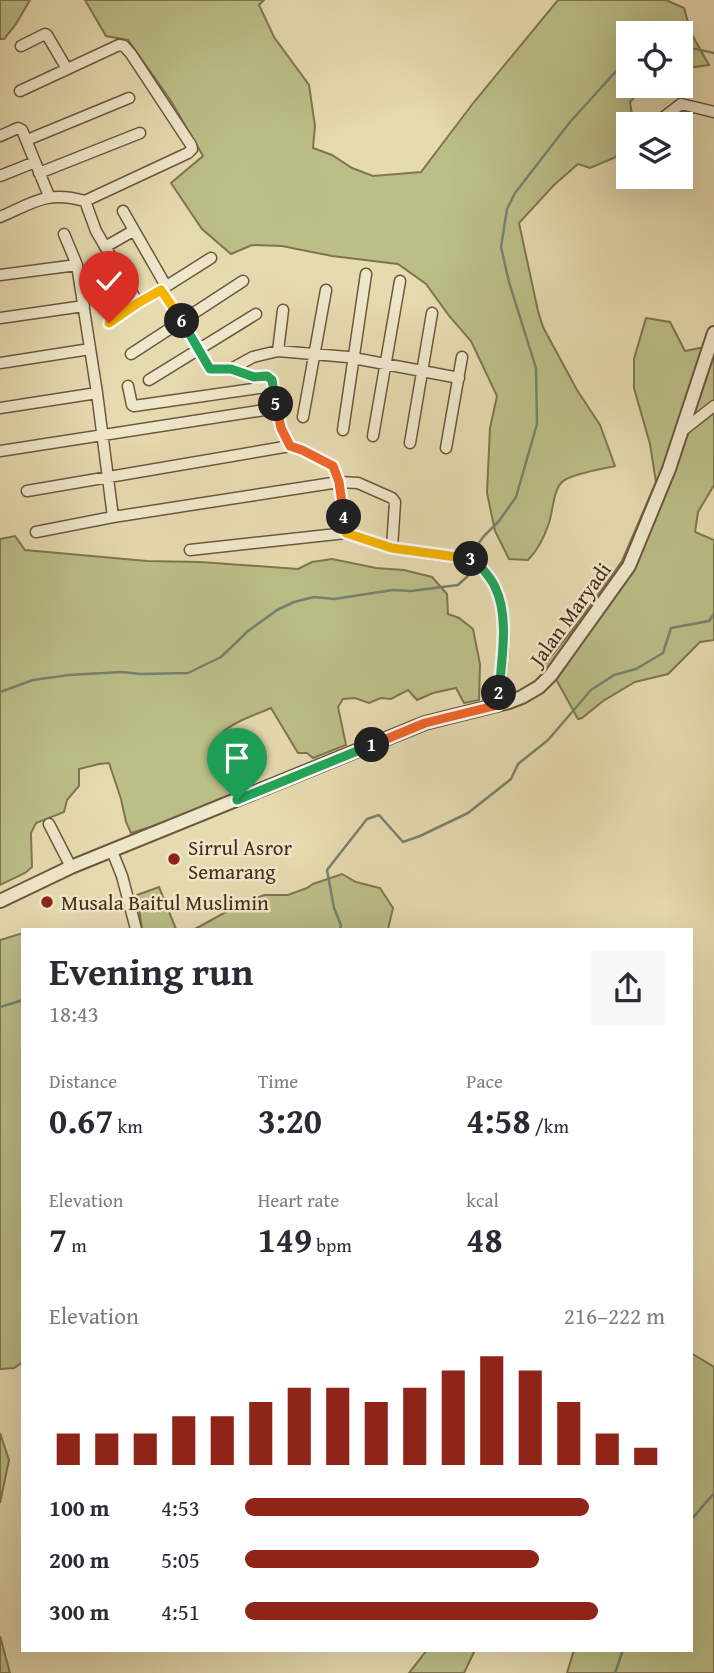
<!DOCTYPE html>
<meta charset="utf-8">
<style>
:root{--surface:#fff;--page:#f7f7f7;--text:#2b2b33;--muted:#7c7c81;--accent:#8f2418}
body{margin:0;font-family:"Gentium Book Plus",serif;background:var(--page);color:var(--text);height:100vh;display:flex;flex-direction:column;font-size:26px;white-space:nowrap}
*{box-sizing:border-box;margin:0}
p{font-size:23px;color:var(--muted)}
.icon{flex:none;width:38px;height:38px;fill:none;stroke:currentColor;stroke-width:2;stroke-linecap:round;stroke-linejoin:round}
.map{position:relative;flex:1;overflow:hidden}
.side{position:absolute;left:21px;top:928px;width:672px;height:724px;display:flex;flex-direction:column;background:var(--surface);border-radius:0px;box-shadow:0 7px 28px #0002}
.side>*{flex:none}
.buttons{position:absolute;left:616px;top:21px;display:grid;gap:14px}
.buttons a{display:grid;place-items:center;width:77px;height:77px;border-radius:0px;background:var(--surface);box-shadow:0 7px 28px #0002;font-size:35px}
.pin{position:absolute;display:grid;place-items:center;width:60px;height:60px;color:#fff;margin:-72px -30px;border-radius:50% 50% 50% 0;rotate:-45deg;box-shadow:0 0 7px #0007}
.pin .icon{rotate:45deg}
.km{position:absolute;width:35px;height:35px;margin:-18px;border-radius:50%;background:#222;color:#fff;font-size:19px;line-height:35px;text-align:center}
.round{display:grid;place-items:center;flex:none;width:74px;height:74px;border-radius:0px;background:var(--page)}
.head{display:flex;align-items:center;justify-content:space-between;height:119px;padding:0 28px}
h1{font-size:38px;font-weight:700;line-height:52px}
.metrics{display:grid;grid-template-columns:repeat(3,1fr);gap:10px;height:119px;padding:7px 28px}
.metrics div{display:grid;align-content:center}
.metrics b{font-size:35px;font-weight:700}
.metrics small{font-size:19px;font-weight:400}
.metrics p{font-size:19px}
.chart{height:196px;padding:14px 28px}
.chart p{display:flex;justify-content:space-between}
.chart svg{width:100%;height:126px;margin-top:7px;stroke:var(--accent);stroke-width:6}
ul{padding:0 28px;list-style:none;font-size:23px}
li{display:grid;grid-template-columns:112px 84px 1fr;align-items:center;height:52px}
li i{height:18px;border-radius:9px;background:var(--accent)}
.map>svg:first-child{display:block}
</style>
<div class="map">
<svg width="714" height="1673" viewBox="0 0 714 1673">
<rect width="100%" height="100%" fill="#e6daaf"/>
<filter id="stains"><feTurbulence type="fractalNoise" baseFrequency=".00286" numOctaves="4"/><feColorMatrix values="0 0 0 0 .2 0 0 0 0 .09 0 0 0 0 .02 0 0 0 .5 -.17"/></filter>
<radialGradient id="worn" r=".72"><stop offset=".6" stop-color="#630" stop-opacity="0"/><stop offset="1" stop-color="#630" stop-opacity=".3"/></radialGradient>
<path fill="#bbbe87" stroke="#807550" stroke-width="2" d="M 0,0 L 30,0 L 16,24 L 4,39 L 0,39 Z
M 85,0 L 264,0 L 259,5 L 274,37 L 309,85 L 315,126 L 313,148 L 332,155 L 352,168 L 373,176 L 421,172 L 474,102 L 558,0 L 666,0 L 684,8 L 691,33 L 709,65 L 681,69 L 681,33 L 628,33 L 628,86 L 644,86 L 630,102 L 633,122 L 624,126 L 616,157 L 590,168 L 578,164 L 554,185 L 519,223 L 538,311 L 543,327 L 577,390 L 600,425 L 615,466 C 603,469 570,474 562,482 C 553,491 553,511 549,523 C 544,538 538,550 528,560 L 509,559 L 495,531 L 487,493 L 490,428 L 497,396 L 471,341 L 450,317 L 426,284 L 398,264 L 332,256 L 282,246 L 252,245 L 231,254 L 202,229 L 171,183 L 203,156 L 171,101 L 128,40 L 106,36 Z
M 646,318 L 670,322 L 685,351 L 714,345 L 714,485 L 698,512 L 695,532 L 714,540 L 714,640 L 700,642 L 668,674 L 635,682 L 603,701 L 582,718 L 578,719 L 557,681 L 540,670 L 577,624 L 622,561 L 656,482 L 650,444 L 634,388 L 634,359 Z
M 15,536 L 25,550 L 147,561 L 200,562 L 298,569 L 312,562 L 332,559 L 376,568 L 404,570 L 432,577 L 447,594 L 448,614 L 459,618 L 473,629 L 480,664 L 479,700 L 464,703 L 456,688 L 433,693 L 417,700 L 408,690 L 391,699 L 381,698 L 369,703 L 355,698 L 343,699 L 338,707 L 346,745 L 313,758 L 307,753 L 298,753 L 271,708 C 250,717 224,724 213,744 L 225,774 L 238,794 L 163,823 L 131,833 L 126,822 L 121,799 L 109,763 L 99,764 L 79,769 L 79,786 L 67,800 L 64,812 L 36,823 L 31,833 L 32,867 L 25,873 L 0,885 L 0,539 Z
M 342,874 L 356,882 L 380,888 L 393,908 L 388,929 L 195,929 L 237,906 L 264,895 L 288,895 L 307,888 L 313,884 Z
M 159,887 L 176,929 L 142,929 L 137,895 Z
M 23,933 L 23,1362 L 14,1368 L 0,1369 L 0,940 Z
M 691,1353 L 714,1367 L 714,1673 L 567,1673 L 574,1650 L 691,1650 Z
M 0,1433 L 9,1460 L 0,1503 Z
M 0,1636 L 10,1673 L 0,1673 Z
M 427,1650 L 475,1650 L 464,1673 L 409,1673 Z"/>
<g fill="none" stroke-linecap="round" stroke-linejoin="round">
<path stroke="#76826e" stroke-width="2.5" d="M 681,49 L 696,49 L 714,53
M 0,692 L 33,680 L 69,675 L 122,672 L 141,674 L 188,673 L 221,657 L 248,631 L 277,610 L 294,602 L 314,597 L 334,599 L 393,590 L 411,591 L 458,585 L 471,573 L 473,551 L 484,536 L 499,521 L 516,497 L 537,424 L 536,368 L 509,282 L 501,247 L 507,209 L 515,193 L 570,122 L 628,58
M 340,929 L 341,925 L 334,908 L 327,870 L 367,819 L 379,815 L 403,842 L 420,836 L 468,813 L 511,779 L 518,764 L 548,740 L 591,690 L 614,675 L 636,669 L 663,653 L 671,628 L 709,621 L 714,614
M 0,1007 L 23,1000
M 691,1520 L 714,1493
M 615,1673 L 623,1650"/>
<g stroke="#6d583f" stroke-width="13">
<path id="minor" d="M 21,46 L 45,34 L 47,35 L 67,69
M 20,91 L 119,45 L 124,46 L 131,54 L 191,145 L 192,149 L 188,153 L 85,201
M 655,124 L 681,104 L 714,112
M 0,136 L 18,128 L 22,130 L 49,196
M 27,140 L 129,98
M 39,173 L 140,133
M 0,176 L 35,162
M 123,211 L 166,286
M 0,217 C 33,203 47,190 85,201 L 96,231 L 138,303
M 64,234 L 77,265
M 105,247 L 133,231
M 0,275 L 77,265 L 97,393 L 113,517 L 339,482 L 358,483 L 392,498 L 395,502 L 392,548
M 162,289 L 211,258
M 0,318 L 84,306
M 109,323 L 138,303 L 161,290 L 182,321 L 210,369 L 231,369 L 254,377 L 267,376 L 272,380 L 277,408
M 278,351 L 283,310
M 131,354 L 243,281
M 0,363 L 90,349
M 231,369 L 253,357 L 278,351 L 348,357 L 459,378
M 149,380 L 256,314
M 128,386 L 132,405 L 134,406 L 273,386
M 0,408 L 97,393
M 303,417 L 326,290
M 343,430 L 366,274
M 682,431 L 714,406
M 373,436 L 400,281
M 410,443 L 432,313
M 446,448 L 462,357
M 0,451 L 277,408 L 281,428 L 290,446
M 27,491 L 290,446 L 302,450 L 333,466 L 339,482 L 346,533
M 36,532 L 113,517
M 190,550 L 346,533 L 392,548 L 475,560 C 483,570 493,579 497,591 C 510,624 501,670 498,705
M 49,824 L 71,867
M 112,851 L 122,876 L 136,929"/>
</g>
<g stroke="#6d583f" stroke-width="16">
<path id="tertiary" d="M 0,901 L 71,867 L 425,723 L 509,702 L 522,697 L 539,687 L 551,675 L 629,566 L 669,469 L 714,333"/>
</g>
<use href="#minor" stroke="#efe7cb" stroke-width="10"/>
<use href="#tertiary" stroke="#efe7cb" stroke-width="12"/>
</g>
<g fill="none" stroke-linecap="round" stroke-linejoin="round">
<g stroke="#fff" stroke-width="14">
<path id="split-1" d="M 237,800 L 372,745"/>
</g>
<g stroke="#fff" stroke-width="14">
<path id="split-2" d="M 372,745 L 425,723 L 498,705 L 499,693"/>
</g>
<g stroke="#fff" stroke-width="14">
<path id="split-3" d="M 471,559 L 475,560 C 482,569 491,577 495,587 C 510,617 501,661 499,693"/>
</g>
<g stroke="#fff" stroke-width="14">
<path id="split-4" d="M 344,517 L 346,533 L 392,548 L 471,559"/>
</g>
<g stroke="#fff" stroke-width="14">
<path id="split-5" d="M 276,404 L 281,428 L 290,446 L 302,450 L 333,466 L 339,482 L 344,517"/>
</g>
<g stroke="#fff" stroke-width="14">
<path id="split-6" d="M 182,321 L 210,369 L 231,369 L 254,377 L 267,376 L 272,380 L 276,404"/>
</g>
<g stroke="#fff" stroke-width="14">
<path id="split-7" d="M 109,323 L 138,303 L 161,290 L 182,321"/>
</g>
<use href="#split-1" stroke="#22a559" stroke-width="9"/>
<use href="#split-2" stroke="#f0652b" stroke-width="9"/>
<use href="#split-3" stroke="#22a559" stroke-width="9"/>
<use href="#split-4" stroke="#f5b400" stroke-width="9"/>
<use href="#split-5" stroke="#f0652b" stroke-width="9"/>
<use href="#split-6" stroke="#22a559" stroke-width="9"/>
<use href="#split-7" stroke="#f5b400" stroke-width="9"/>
</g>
<g fill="#8f2418" stroke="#efe7cb" stroke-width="2.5">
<circle cx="174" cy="859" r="7"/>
<circle cx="47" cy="902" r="7"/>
</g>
<g text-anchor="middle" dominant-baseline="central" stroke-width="5" stroke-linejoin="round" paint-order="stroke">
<g font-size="21" fill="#452c1a" stroke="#efe7cb">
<text transform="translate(570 614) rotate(-54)">Jalan Maryadi</text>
</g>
<g font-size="21" fill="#452c1a" stroke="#efe7cb" text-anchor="start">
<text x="188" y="847">Sirrul Asror<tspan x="188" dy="24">Semarang</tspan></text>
<text x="61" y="902">Musala Baitul Muslimin</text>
</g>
</g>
<rect width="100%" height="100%" filter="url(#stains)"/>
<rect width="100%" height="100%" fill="url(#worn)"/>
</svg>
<div class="buttons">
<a><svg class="icon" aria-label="locate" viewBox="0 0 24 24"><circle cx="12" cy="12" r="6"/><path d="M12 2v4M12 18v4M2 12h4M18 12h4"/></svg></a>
<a><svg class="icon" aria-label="layers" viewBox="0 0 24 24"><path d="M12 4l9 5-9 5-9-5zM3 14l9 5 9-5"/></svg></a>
</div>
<div class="pin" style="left:237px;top:800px;background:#1e9e55"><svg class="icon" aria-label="arrive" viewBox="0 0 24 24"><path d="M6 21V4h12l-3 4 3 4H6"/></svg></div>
<div class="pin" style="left:109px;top:323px;background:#d93025"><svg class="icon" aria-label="check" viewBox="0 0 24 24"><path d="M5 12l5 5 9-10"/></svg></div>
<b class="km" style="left:372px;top:745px">1</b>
<b class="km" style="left:499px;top:693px">2</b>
<b class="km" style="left:471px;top:559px">3</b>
<b class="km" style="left:344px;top:517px">4</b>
<b class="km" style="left:276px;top:404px">5</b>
<b class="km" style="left:182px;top:321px">6</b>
<section class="side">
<div class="head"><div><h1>Evening run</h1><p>18:43</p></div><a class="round"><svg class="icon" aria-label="share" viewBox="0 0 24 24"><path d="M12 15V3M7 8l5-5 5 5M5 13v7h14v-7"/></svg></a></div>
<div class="metrics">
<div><p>Distance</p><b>0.67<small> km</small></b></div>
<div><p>Time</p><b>3:20</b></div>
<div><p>Pace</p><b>4:58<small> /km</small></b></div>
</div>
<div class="metrics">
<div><p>Elevation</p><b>7<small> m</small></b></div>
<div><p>Heart rate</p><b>149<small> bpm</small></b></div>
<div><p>kcal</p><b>48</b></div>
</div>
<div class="chart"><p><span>Elevation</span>216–222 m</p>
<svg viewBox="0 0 160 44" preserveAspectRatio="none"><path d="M5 44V33M15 44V33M25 44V33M35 44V27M45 44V27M55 44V22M65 44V17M75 44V17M85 44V22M95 44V17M105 44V11M115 44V6M125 44V11M135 44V22M145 44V33M155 44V38"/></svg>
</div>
<ul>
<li><b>100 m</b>4:53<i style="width:82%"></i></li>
<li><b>200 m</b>5:05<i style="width:70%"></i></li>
<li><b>300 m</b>4:51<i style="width:84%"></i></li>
</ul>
</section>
</div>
